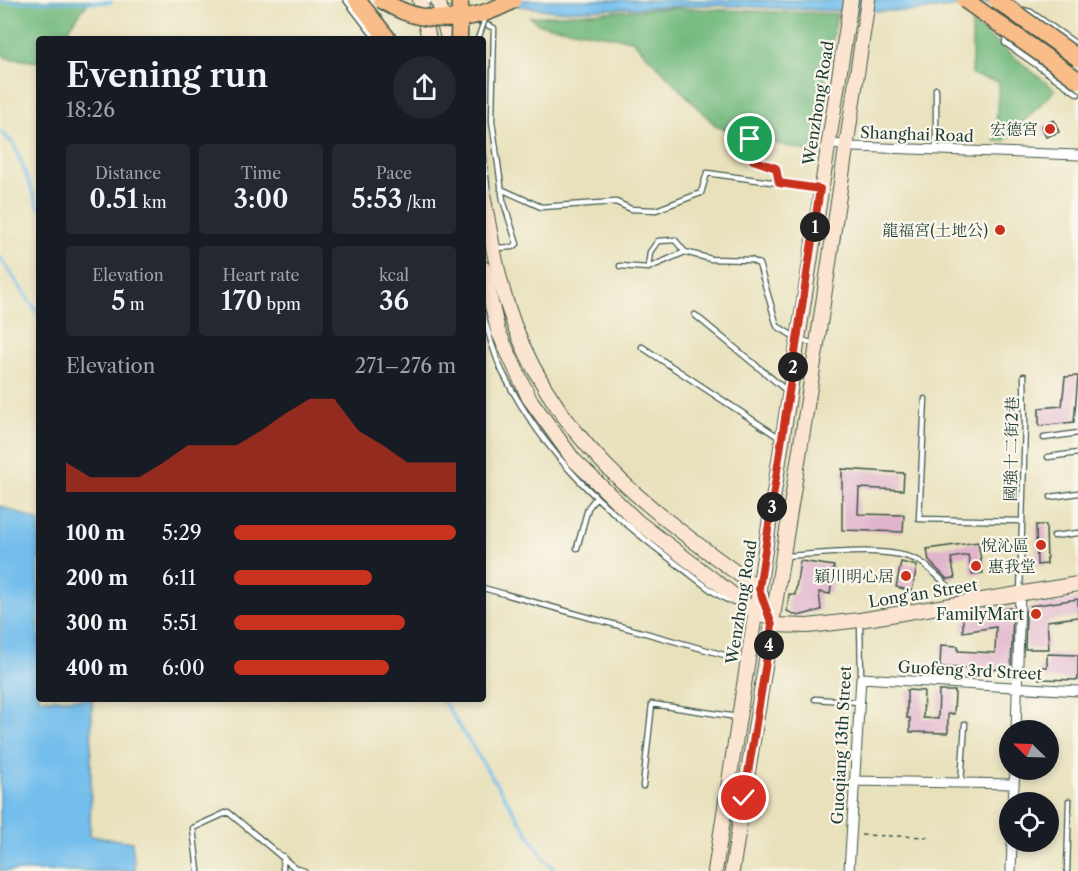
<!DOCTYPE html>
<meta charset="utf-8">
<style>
:root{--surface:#171b24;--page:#242831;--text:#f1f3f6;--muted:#9ea1a6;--accent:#c8321e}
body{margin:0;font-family:"Libre Caslon Text","Noto Serif TC",serif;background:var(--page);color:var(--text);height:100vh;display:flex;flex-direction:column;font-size:22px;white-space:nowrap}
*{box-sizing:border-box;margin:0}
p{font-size:20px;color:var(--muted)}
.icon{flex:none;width:33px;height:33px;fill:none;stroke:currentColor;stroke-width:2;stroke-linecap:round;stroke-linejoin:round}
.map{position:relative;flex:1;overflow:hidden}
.panel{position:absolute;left:36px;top:36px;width:450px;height:666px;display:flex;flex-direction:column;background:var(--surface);border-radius:6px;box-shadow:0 3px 9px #0003}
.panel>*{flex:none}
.needle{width:39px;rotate:293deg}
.buttons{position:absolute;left:999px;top:720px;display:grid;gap:12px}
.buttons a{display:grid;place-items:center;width:60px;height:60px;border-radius:50%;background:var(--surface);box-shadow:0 3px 9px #0003;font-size:30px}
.pin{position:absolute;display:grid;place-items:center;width:51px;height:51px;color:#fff;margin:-26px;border:3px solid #fff;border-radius:50%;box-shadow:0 2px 6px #0007}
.km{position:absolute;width:30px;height:30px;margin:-15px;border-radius:50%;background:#222;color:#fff;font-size:16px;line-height:30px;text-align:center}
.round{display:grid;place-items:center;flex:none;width:63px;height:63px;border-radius:32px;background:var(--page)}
.summary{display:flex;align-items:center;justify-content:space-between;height:102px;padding:0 30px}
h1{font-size:33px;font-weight:600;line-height:45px}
.stats{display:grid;grid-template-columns:repeat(3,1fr);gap:9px;height:102px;padding:6px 30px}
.stats div{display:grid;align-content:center;border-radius:6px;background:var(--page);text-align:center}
.stats b{font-size:26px;font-weight:600}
.stats small{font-size:16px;font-weight:400}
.stats p{font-size:16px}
.chart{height:168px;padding:12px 30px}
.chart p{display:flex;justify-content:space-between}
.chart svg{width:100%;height:108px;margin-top:6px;fill:var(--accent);opacity:.7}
ul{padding:0 30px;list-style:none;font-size:20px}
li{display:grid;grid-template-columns:96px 72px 1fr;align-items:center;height:45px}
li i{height:15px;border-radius:8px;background:var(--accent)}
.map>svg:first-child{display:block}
</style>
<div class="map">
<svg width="1078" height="871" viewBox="0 0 1078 871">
<rect width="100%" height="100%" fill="#fbf7ec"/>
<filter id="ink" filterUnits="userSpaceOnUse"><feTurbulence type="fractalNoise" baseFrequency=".0167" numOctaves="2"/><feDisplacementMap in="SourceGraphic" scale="12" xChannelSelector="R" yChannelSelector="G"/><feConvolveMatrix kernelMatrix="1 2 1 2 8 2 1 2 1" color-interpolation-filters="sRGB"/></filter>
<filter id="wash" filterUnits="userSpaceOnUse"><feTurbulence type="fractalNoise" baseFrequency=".008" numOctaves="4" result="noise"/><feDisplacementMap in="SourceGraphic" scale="24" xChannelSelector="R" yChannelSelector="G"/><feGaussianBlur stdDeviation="1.35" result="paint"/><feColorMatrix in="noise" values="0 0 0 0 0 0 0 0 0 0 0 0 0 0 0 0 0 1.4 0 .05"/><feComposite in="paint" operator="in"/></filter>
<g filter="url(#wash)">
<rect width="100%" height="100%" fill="#e8e1bc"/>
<path fill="#73ba7f" stroke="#497c5a" stroke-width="1.5" d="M 0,0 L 90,0 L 61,39 L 39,39 L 39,62 L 7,58 L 0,52 Z
M 670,8 L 837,14 L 813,153 L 717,127 L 632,40 L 538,24 L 530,17 Z
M 972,23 L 1055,90 L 1004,141 L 995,141 L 999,82 L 972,75 Z"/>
<path fill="#73beec" stroke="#497e90" stroke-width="1.5" d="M 480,0 L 1013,0 L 915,11 L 837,11 L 710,5 L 556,11 Z
M 0,506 L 39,521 L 39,699 L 92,699 L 90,836 L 132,842 L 135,871 L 0,871 Z"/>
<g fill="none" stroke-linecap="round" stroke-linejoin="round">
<path stroke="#73beec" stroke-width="3" d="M 0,2 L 111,2
M 0,131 L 14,144 L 39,209
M 0,257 L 39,315
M 442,699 L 545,860 L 556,871"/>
</g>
<g id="blocks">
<path fill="#e1b3cc" d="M 1054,120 L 1059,132 L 1046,137 L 1041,126 Z
M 1078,376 L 1074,422 L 1039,426 L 1039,408 L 1062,406 L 1065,377 Z
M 842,469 L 904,473 L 903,490 L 859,488 L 858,514 L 904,515 L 903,532 L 842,530 Z
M 1036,525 L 1046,525 L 1047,564 L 1037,565 Z
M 978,542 L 983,573 L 972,574 L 968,555 L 951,558 L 955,578 L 947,579 L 929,561 L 927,549 Z
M 800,561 L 834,566 L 830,594 L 819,592 L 821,610 L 798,616 L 787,611 L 789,594 L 795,595 Z
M 901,562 L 917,566 L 912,591 L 896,587 Z
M 1078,599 L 1078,617 L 1047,621 L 1049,649 L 1025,649 L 1026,611 L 1031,611 L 1030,606 Z
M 1010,608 L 1013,609 L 1011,670 L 940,667 L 941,645 L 958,646 L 958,651 L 995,653 L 996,627 L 963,632 L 963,615 Z
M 1047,654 L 1078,655 L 1078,680 L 1039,679 L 1040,667 L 1047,667 Z
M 907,690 L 924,691 L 923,718 L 938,719 L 939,691 L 955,691 L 954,714 L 948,714 L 948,733 L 910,732 L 910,718 L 907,718 Z"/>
</g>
</g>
<g filter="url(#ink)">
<use href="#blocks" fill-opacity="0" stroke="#3d5648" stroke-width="1.5"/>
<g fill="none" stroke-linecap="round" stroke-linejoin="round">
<g stroke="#3d5648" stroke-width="7">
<path id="lane" d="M 346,0 L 376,39
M 426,0 L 454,12
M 1023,10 L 1031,12 L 1078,45
M 475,20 L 494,28 L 492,121 L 503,200 L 517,244 L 513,247 L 496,248
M 1006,34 L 1005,43 L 1078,94
M 936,89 L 936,150
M 750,139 L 753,160 L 776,168 L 779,183
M 483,151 L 488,195
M 501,189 L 541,207 L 616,202 L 631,209 L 656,210 L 701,193 L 707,173 L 820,189
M 620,266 L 648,268 L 685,252 L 711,259 L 751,260 L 759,264 L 777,326 L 798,339 L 815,344
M 648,268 L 650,252 L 658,241 L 675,240 L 685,252
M 483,314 C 489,334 494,356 504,375 C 547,459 604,509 678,565 C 691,574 721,601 735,602
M 695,315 L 787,391
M 642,347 L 780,438
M 925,399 L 919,519 L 1022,521
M 1044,438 L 1078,433
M 1048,457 L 1078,453
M 1051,497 L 1078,493
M 1054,536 L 1078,533
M 577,548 L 588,508 L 595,499
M 786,556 C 820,554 890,545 919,561 C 929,567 938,577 947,585
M 483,588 L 746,661
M 1020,593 L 1025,423 L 1024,376
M 860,622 L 861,677
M 815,699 L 859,702
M 961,783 L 965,724
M 643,786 L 652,704 L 737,717
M 283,856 L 283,871
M 198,871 L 193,828 L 228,812 L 295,868 L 304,871
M 1067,871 L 1069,801"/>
</g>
<g stroke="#3d5648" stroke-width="11">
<path id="street" d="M 827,143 L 854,147 L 1078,155
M 1016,730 L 1020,593
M 854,781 L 1014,784
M 1013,802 L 1015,770
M 849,871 L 861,678 L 1078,691
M 1011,871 L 1012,842"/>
</g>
<g stroke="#3d5648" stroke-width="16">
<path id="secondary" d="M 420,0 L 429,39
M 441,11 L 448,39
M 483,194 C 490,230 495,266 506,301 C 548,438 649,510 759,589 L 761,595
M 483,268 L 498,331 L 529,398 L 573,459 L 637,521 L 761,616
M 772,625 L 808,626 L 860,620 L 1078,584
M 715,871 L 851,0
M 732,871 L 817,344 L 868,0"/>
</g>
<g stroke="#3d5648" stroke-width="19">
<path id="highway" d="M 357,0 L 388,39"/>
</g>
<path stroke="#3d5648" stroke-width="1.5" stroke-dasharray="4.5 4.5" stroke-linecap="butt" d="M 861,835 L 928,837"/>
<use href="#lane" stroke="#fff" stroke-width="4.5"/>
<use href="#street" stroke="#fff" stroke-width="9"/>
<use href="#secondary" stroke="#fce5d0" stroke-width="14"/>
<use href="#highway" stroke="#f8bd89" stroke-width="16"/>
<g stroke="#3d5648" stroke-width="7" stroke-linecap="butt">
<path id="lane-bridge" d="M 478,39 L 486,16"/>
</g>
<g stroke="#3d5648" stroke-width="16" stroke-linecap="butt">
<path id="secondary-bridge" d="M 438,0 L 441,11"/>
</g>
<g stroke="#3d5648" stroke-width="19" stroke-linecap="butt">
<path id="highway-bridge" d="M 382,0 C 421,27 474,23 513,0
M 965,0 L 1078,80
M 997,0 L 1078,58
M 459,39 L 460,2"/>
</g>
<use href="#lane-bridge" stroke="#fff" stroke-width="4.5"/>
<use href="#secondary-bridge" stroke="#fce5d0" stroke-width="14"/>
<use href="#highway-bridge" stroke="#f8bd89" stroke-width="16"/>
</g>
</g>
<g fill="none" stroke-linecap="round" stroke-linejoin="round" filter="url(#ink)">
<g stroke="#fff" stroke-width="12">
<path id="route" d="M 744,798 L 772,625 L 759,589 L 820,189 L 779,183 L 776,168 L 753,160 L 750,139"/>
</g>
<use href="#route" stroke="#c8321e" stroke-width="8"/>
</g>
<g fill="#c8321e" stroke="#fbf7ec" stroke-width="2">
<circle cx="1050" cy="129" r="6"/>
<circle cx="1000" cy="230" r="6"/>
<circle cx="1041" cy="545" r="6"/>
<circle cx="976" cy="566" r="6"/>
<circle cx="906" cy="576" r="6"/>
<circle cx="1036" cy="614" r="6"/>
</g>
<g text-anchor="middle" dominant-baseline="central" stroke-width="4.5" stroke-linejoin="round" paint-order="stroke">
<g font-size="16" fill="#1f3d34" stroke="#fbf7ec">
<text transform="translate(818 103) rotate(-81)">Wenzhong Road</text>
<text transform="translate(917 134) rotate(2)">Shanghai Road</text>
<text transform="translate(1011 449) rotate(-89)">國強十二街2巷</text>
<text transform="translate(923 593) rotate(-9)">Long'an Street</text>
<text transform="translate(741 602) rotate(-81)">Wenzhong Road</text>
<text transform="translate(970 670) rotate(3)">Guofeng 3rd Street</text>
<text transform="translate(841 745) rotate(-87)">Guoqiang 13th Street</text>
</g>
<g font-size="16" fill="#1f3d34" stroke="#fbf7ec" text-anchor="end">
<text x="1038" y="129">宏德宮</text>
<text x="988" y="230">龍福宮(土地公)</text>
<text x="1029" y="545">悅沁區</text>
<text x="988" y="566" text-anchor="start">惠我堂</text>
<text x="894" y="576">穎川明心居</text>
<text x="1024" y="614">FamilyMart</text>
</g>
</g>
</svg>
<div class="buttons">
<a><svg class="needle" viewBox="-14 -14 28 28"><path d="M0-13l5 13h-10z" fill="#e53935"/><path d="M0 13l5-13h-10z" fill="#9ea1a6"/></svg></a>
<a><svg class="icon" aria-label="locate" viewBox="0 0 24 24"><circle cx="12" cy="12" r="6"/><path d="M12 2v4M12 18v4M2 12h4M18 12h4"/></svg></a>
</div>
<div class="pin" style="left:750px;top:139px;background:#1e9e55"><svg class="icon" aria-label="arrive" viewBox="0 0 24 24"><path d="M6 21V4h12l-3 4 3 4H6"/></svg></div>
<div class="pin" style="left:744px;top:798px;background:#d93025"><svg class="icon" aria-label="check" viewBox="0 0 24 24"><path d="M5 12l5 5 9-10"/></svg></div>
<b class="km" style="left:815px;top:227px">1</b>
<b class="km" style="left:793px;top:367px">2</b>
<b class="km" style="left:772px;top:507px">3</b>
<b class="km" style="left:769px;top:645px">4</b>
<section class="panel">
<div class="summary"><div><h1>Evening run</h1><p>18:26</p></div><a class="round"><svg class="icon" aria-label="share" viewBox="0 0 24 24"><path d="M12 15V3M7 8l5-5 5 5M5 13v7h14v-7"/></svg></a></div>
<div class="stats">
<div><p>Distance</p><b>0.51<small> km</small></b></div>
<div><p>Time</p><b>3:00</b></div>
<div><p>Pace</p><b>5:53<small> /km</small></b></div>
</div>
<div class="stats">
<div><p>Elevation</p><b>5<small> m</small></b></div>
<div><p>Heart rate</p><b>170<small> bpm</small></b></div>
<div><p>kcal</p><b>36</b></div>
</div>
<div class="chart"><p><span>Elevation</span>271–276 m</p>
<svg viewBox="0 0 160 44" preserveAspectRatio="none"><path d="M0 44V32L10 38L20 38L30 38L40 32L50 25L60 25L70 25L80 19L90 12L100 6L110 6L120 19L130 25L140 32L150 32L160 32V44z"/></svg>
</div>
<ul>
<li><b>100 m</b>5:29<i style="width:100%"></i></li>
<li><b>200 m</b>6:11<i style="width:62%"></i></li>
<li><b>300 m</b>5:51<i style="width:77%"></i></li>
<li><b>400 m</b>6:00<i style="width:70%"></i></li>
</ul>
</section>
</div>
